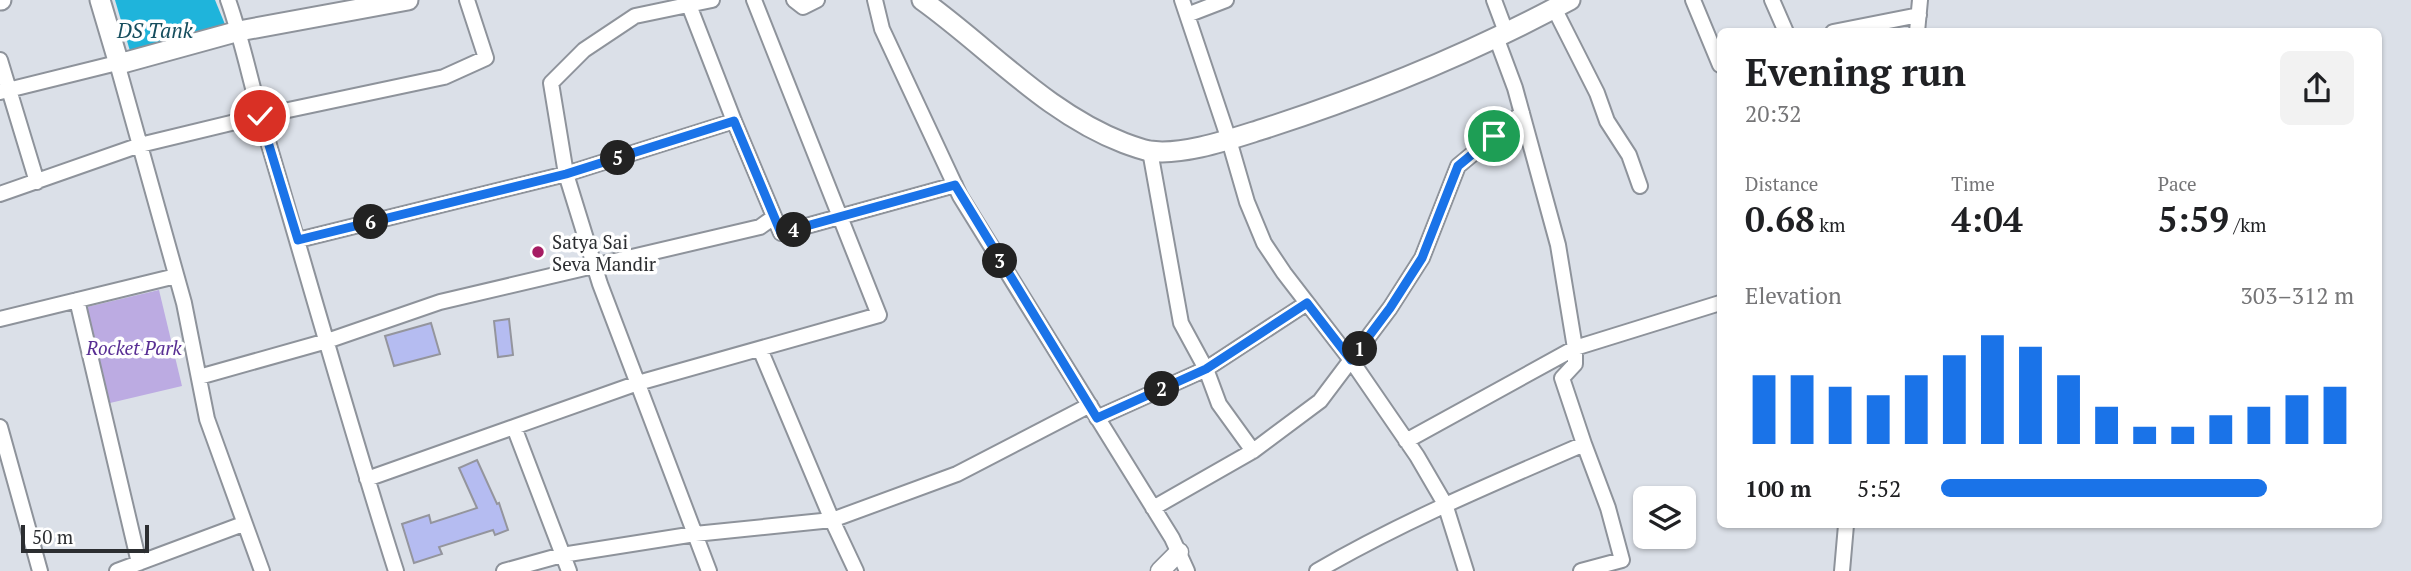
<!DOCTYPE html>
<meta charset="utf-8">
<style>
:root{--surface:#fff;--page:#f2f2f2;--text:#202124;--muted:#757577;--accent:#1a73e8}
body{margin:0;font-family:"PT Serif",serif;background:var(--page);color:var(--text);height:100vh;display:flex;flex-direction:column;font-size:26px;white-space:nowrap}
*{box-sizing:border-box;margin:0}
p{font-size:23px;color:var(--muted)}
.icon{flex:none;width:38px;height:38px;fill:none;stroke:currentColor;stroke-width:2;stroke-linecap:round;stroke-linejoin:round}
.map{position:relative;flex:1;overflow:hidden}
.sheet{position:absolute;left:1717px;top:28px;width:665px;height:500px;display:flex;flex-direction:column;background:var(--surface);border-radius:10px;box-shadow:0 2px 5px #0004}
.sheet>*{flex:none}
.fabs{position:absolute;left:1633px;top:486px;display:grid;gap:14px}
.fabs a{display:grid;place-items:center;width:63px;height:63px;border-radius:10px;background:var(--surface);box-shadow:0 2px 5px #0004;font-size:35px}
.scale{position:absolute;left:21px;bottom:18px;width:128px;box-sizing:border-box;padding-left:7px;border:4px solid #2c2e31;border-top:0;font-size:19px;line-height:24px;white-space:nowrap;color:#2c2e31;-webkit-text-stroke:5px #fff;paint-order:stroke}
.pin{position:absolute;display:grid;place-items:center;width:60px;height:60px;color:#fff;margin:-30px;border:4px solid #fff;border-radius:50%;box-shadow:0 2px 7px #0007}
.km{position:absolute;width:35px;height:35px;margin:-18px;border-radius:50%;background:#222;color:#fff;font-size:19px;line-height:35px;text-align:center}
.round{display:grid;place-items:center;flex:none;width:74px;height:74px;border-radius:10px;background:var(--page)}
.summary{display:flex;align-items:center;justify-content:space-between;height:119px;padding:0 28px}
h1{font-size:38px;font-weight:800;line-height:52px}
.figures{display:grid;grid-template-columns:repeat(3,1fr);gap:10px;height:119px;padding:7px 28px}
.figures div{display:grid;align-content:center}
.figures b{font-size:35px;font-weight:800}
.figures small{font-size:19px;font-weight:400}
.figures p{font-size:19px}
.chart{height:196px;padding:14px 28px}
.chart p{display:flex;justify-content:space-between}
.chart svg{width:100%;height:126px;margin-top:7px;stroke:var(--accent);stroke-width:6}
ul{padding:0 28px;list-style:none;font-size:23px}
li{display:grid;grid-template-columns:112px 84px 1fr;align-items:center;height:52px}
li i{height:18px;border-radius:9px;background:var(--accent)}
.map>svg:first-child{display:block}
</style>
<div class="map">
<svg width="2411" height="571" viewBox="0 0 2411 571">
<rect width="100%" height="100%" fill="#dbe0e8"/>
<path fill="#bcabe2" d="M 159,290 L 182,386 L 110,403 L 87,307 Z"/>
<path fill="#1fb4db" d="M 115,0 L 215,0 L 231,39 L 135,68 Z"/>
<path fill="#b5bcf1" stroke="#94959d" stroke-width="2" d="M 509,319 L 513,355 L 498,357 L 494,321 Z
M 431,323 L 440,354 L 394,366 L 385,336 Z
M 477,460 L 497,504 L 499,503 L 508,530 L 495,535 L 493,530 L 439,547 L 442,554 L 414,563 L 402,524 L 429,515 L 431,523 L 477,508 L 459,468 Z"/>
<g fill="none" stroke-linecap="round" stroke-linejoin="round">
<g stroke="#8e939b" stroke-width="18">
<path id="minor" d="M 228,0 C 243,42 251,85 264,128 C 308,276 349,424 396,571
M 687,0 L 734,121 L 781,233 L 955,185
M 794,0 L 803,7 L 817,0
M 875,0 L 882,29 L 960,196 L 1172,538 L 1187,571
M 1182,0 L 1229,140 L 1247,202 L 1264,243 L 1284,273 L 1351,360 L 1417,456 L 1445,504 L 1466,571
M 1494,0 L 1506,32
M 1693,0 L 1720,65
M 1772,0 L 1786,32
M 1554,8 L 1597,93 L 1607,121 L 1629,155 L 1640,186
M 1187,15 L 1226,0
M 1833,32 L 1919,15
M 1917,32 L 1920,0
M 0,60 L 37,182
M 0,92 L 117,63 L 184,303 L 207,419 L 262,571
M 1150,151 L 1181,323 L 1206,369 L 1219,404 L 1253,451
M 0,194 L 140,145 L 260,116 L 444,77 L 486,58 L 467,0
M 298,240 L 566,174 L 734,121
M 77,300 L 139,563
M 0,319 L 176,276
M 760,349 L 832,520 L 957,474 L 1090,405
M 199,377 L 327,341 L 440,302 L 760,227 L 774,217
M 1097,418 L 1206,369 L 1307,303
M 0,427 L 40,571
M 514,427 L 569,571
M 1406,441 L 1575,348 L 1720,303
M 367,479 L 638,383 L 879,315 L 754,0
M 1153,508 L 1253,451 L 1320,401 L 1390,308 L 1422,258 L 1458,166 L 1522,113
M 117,571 L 243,524
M 504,571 L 562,555 L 695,534 L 832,520 L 856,571
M 709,571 L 600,284 L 566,174 L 551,83 L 584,50 L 635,16 L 712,0
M 1317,571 C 1403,521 1494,483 1584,444 L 1562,378 L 1575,364 L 1575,348 L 1558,245 L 1515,88 L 1496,37
M 1581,571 L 1622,560 L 1608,508 L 1584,444
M 1842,571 L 1846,525"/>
</g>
<g stroke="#8e939b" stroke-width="21">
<path id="tertiary" d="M 1160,571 L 1179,552"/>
</g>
<g stroke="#8e939b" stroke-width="23">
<path id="secondary" d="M 0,0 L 1,0
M 100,0 L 119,64 L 239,31 L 408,0
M 922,0 C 989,48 1046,113 1124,143 C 1132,146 1141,149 1149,151 C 1183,156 1231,139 1263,129 C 1369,95 1472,53 1570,0"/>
</g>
<use href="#minor" stroke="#fff" stroke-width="14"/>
<use href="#tertiary" stroke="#fff" stroke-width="18"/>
<use href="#secondary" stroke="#fff" stroke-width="19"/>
</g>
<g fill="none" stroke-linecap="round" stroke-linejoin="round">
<g stroke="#fff" stroke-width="14">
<path id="route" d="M 260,116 L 298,240 L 566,174 L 734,121 L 781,233 L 955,185 L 1097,418 L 1206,369 L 1307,303 L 1351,360 L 1390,308 L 1422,258 L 1458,166 L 1494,136"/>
</g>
<use href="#route" stroke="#1a73e8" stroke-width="9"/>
</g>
<circle fill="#a61c63" stroke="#fff" stroke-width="2.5" cx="538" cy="252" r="7"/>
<g text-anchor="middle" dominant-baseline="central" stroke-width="7" stroke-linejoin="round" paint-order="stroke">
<g font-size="19" fill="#2c2e31" stroke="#fff" text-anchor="start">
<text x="552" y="241">Satya Sai<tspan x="552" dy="22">Seva Mandir</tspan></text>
</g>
<g font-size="19" font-style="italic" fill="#592f94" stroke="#fff">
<text x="134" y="347">Rocket Park</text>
</g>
<g font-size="21" font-style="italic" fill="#164e5e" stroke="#fff">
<text x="155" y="30">DS Tank</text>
</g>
</g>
</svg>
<div class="fabs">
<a><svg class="icon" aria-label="layers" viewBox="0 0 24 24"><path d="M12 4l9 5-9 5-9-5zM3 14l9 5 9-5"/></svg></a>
</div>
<div class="scale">50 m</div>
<div class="pin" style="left:1494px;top:136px;background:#1e9e55"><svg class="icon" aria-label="arrive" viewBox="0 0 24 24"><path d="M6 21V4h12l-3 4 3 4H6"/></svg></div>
<div class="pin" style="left:260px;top:116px;background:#d93025"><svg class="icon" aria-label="check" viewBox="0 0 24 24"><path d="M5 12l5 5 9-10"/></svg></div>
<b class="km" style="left:1360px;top:349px">1</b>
<b class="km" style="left:1162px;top:389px">2</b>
<b class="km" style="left:1000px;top:261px">3</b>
<b class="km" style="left:794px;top:230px">4</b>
<b class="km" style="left:618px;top:158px">5</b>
<b class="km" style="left:371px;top:222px">6</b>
<section class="sheet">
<div class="summary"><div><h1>Evening run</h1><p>20:32</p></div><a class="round"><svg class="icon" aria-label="share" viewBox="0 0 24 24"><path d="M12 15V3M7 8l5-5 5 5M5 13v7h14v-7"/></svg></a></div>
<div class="figures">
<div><p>Distance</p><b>0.68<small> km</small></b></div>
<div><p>Time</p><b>4:04</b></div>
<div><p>Pace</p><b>5:59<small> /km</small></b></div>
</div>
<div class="chart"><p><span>Elevation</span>303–312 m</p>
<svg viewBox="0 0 160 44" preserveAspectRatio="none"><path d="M5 44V20M15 44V20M25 44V24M35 44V27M45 44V20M55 44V13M65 44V6M75 44V10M85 44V20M95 44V31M105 44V38M115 44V38M125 44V34M135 44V31M145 44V27M155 44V24"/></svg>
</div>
<ul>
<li><b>100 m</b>5:52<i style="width:79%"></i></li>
</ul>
</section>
</div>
